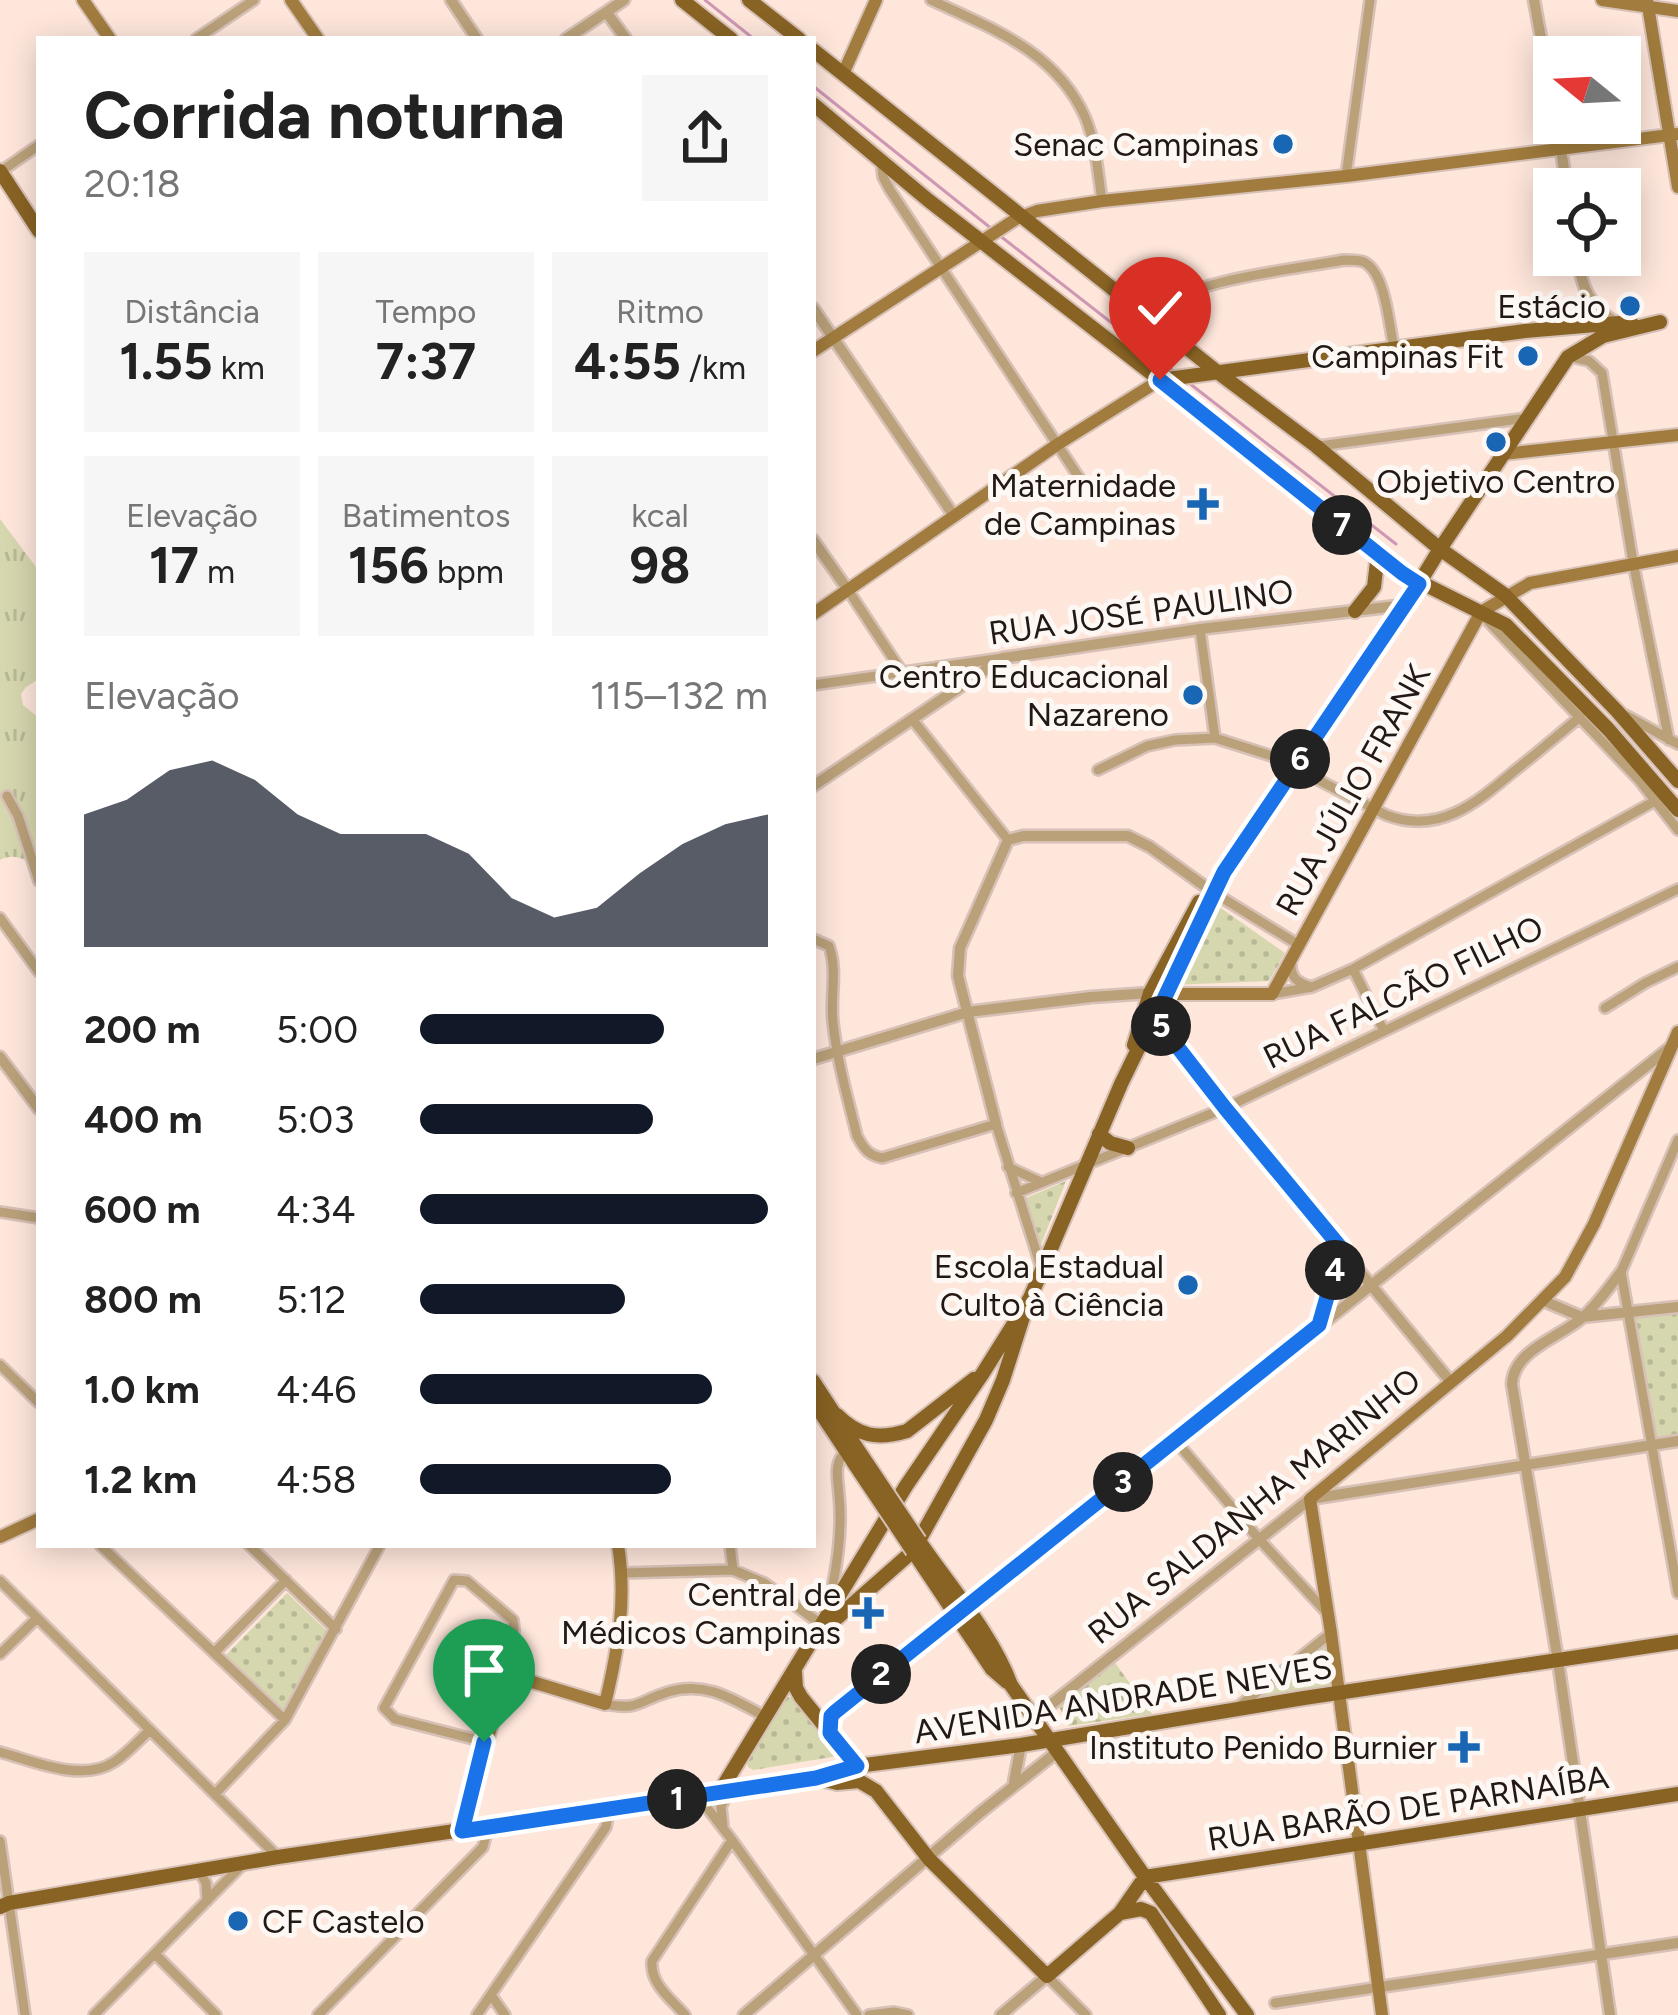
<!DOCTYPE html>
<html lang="pt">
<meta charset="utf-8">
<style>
:root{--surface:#fff;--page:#f6f6f6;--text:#222;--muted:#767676;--accent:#111827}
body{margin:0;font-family:Figtree,sans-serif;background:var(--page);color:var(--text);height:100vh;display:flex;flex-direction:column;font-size:45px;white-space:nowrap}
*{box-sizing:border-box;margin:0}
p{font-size:39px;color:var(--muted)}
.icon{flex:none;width:66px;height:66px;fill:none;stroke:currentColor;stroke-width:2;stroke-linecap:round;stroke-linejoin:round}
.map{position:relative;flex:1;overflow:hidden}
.panel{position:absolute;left:36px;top:36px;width:780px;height:1512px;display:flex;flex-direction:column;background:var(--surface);border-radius:0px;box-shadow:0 6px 30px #0003}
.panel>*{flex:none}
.needle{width:78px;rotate:288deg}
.buttons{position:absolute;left:1533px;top:36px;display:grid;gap:24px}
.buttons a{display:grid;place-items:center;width:108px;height:108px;border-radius:0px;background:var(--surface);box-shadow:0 6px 30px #0003;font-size:60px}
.pin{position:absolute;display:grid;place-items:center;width:102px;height:102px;color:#fff;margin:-123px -51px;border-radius:50% 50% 50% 0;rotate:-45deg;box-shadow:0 0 12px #0007}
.pin .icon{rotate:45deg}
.km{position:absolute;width:60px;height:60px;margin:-30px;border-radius:50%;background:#222;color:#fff;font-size:33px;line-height:60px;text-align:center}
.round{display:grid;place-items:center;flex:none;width:126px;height:126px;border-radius:0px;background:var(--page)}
.overview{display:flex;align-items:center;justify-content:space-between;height:204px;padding:0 48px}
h1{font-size:66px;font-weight:700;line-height:90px}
.stats{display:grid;grid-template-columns:repeat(3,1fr);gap:18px;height:204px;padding:12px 48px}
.stats div{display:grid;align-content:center;border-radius:0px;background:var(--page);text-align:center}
.stats b{font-size:51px;font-weight:700}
.stats small{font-size:33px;font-weight:400}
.stats p{font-size:33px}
.chart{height:336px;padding:24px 48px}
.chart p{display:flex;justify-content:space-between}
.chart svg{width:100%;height:216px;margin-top:12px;fill:var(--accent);opacity:.7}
ul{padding:0 48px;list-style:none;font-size:39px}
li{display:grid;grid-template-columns:192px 144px 1fr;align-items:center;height:90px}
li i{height:30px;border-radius:15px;background:var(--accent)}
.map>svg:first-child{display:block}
</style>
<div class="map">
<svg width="1678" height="2015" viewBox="0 0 1678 2015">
<defs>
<pattern id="grass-tufts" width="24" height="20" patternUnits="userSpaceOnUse" patternTransform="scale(3)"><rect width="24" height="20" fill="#d6d7af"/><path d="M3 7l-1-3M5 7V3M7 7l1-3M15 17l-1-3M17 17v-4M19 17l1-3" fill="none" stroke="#b7b896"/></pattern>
<pattern id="park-dots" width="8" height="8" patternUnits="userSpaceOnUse" patternTransform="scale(3)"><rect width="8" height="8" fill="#d6d7af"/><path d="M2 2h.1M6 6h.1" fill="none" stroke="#b7b896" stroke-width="1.8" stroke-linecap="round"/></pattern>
</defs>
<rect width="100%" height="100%" fill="#fee6db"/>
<path fill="url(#grass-tufts)" d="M 0,519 L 39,571 L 39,679 L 26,687 L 21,694 L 23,705 L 39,718 L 39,869 C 26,860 16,852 0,860 Z"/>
<path fill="url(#park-dots)" d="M 1215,904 L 1285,953 L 1269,981 L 1172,985 Z
M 1066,1181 L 1040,1247 L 1026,1198 Z
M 1678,1310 L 1678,1442 L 1652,1445 L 1635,1316 Z
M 287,1593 L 327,1631 L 283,1710 L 226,1655 Z
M 1113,1660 L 1152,1714 L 1069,1726 L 1058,1705 Z
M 788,1697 L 795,1697 L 839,1750 L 838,1756 L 753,1770 L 748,1767 L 747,1762 L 779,1702 Z"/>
<path fill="#d6d7af" d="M 1329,1640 L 1334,1687 L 1258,1698 Z"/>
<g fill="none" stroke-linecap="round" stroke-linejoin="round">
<path stroke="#ce98b5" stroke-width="3" d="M 705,0 L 754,39
M 813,86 L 992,229
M 999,235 L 1176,373
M 1189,383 L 1396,544"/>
<g stroke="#d7c1b7" stroke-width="14">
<path id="minor" d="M 931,0 C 992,29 1056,51 1085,117 C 1096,143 1098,173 1102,201
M 196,39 L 254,0
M 881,160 L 883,177 L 890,190 L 1080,479
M 0,172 L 39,145
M 1346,176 L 1370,0
M 1145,314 C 1193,279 1284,271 1344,260 C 1349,260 1359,260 1364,262 C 1386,273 1389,326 1394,348
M 1571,357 L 1589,361 L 1602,373 L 1633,562 L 1669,740
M 1319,446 L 1527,418
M 848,590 L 902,672
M 1485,618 L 1639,780 L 1678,830
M 1200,629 L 1215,738
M 937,667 L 949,680 L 949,694
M 813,685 L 1003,658
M 1625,715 L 1678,744
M 912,719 L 1008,840
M 1098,770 L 1147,746 L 1175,740 L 1215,738 L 1272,756 L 1386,815 C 1438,835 1475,804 1513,772 C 1536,754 1558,735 1580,717
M 7,796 L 18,816 L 39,881
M 1211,891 L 1299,945
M 0,918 L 39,972
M 813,939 L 829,946 C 838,971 830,996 833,1022 C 837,1061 848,1099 857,1136 C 864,1149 868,1155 882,1158 L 996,1124 L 1041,1267
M 1291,963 C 1290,978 1298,983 1312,987
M 1353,969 L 1384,1031
M 1272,994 L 1312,987 L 1353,969 L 1655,801
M 1605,1008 L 1645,983 L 1678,967
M 1678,1140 L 1621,1272 L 1678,1593
M 1008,1167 L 1041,1182
M 1016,1193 L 1225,1108 L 1678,889
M 0,1212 L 39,1218
M 1319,1325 L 1341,1248
M 0,1365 L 39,1403
M 1175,1440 L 1258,1538 L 1329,1615
M 100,1545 L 285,1720
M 249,1545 L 336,1629
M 730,1545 L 733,1570
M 623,1573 L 733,1570 L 764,1583 L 821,1624
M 0,1581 L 278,1857
M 828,1609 C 836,1571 843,1533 839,1495 C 838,1478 833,1464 846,1451
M 214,1653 L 286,1580
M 0,1654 L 37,1618
M 605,1704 C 639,1711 638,1701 668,1692 C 706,1680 734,1700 766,1717
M 1237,1708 L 1331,1633
M 485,1742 L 395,1719 L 384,1708 L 454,1580 L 467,1581 L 513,1620 L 514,1630 L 506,1674
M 0,1752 C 33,1761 82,1783 114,1762 C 127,1754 138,1741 150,1730
M 215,1794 L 285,1720 L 380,1545
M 698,1796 L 732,1840 L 857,2015
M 723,1825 L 721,1807 L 728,1792
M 0,1841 L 25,2015
M 199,1871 L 206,1883 L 207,1901
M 155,1954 L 216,2015
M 1047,1976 L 1086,2015
M 491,1995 L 505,2015
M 1275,2003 L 1380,1987
M 94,2015 L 242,1865
M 318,2015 L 483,1847 L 488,1827
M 477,2015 L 606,1827 L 609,1809
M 685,2015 C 671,1999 650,1984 652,1961 L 732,1840
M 869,2015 L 894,2012 L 908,2015"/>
</g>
<g stroke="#d7c1b7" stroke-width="15">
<path id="tertiary" d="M 451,0 L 477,39
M 1534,0 L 1554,110
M 607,13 L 626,39
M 566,39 L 624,0
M 1557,123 L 1567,189
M 1577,255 C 1582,289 1588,303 1616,323
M 813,308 L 954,516
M 813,540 L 848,590
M 813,786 L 1003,658 L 1200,629 L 1405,605
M 1155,1018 L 1225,1108 L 1450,1381
M 0,1057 L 39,1109
M 813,1059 L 968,1012 L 1091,997 L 1150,993
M 996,1124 L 958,976 L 960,948 L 1008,840 L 1023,836 L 1128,836 L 1150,847 L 1207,888
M 1544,1301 L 1582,1317 L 1678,1307
M 1034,1718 L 1310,1499 L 1678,1441
M 830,1733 L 830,1722 L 835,1712 L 1673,1045
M 1014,1782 L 1021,1745
M 1380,1987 L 1678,1943
M 744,2015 L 981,1812 L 1057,1752
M 1001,2015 L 1047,1976
M 1610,2015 L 1558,1661 L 1512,1384 C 1514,1350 1558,1338 1582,1318 C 1597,1305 1609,1287 1621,1272"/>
</g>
<g stroke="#d7c1b7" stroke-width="16">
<path id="secondary" d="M 83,0 L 110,39
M 291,0 L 318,39
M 1602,0 L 1678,11
M 1647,0 L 1678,187
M 843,74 L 876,0
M 813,351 L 1016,219 L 1037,211 L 1102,201 L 1346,176 L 1678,134
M 1503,454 L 1678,435
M 813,614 L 1058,444 L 1160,380
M 1165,994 L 1272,994 L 1481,612 L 1530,583 L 1678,556
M 0,1537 L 39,1519
M 462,1831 L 506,1674 L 605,1704 C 618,1650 627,1600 618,1545
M 1382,2015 L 1331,1633 L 1310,1499 L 1507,1336 L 1565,1277 L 1594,1224 L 1678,1032"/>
</g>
<g stroke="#d7c1b7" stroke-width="18">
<path id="primary" d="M 682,0 L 731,39
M 749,0 L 799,39
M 813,50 L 1216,371 L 1316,446 L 1440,549 L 1505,595 L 1617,711 L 1678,781
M 813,104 L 928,200 L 1160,380 L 1402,573 L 1506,625 L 1609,730 L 1678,810
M 0,171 L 39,231
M 1160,380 L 1525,331 L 1631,322
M 1355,611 L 1374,587 L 1378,553
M 1134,1045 L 1150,993 L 1199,902
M 1099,1134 L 1110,1143 L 1128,1148
M 813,1381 L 862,1456
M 813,1401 L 854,1463
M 837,1415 C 858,1436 877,1440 907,1431 L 974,1379
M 919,1541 C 949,1585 993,1635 1011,1685 L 1145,1877 L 1247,2015
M 913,1551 L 992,1669 L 1007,1682
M 821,1632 L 913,1551 L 986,1420 L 1003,1380 L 1024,1314
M 795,1672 L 796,1688 L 801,1697 L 857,1766
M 816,1778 L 837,1783 L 859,1781 L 876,1791 L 929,1859 L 1047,1976 L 1120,1913 L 1145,1877 L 1678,1794
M 719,1793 L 906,1486 L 983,1373 L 1030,1298 L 1121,1084 L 1224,872 L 1410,598 L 1440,549 L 1568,357 L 1603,336 L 1660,322
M 0,1907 L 9,1903 L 278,1857 L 816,1778 L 857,1766 L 1021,1745 L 1304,1698 L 1678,1642
M 1120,1913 L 1141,1909 L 1151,1913 L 1219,2015"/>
</g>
<use href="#minor" stroke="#baa17a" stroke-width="9"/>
<use href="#tertiary" stroke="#baa17a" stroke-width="10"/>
<use href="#secondary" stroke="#a17c3e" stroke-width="12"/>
<use href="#primary" stroke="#886324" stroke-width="14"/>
<g stroke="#d7c1b7" stroke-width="18" stroke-linecap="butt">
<path id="primary-bridge" d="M 862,1456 L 919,1541
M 854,1463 L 913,1551"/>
</g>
<use href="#primary-bridge" stroke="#886324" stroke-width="14"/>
</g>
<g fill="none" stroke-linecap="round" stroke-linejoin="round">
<g stroke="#fff" stroke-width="24">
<path id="route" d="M 484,1742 L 462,1831 L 816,1778 L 857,1766 L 830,1733 L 831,1716 L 835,1712 L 1319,1325 L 1341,1248 L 1225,1108 L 1155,1018 L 1224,872 L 1419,584 L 1402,573 L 1160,380"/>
</g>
<use href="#route" stroke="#1a73e8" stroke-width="15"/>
</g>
<g fill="#1966b5" stroke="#fef8f5" stroke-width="4.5">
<circle cx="1283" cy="144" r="12"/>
<circle cx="1630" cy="306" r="12"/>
<circle cx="1528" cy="356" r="12"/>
<circle cx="1496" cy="442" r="12"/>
<path d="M1197 486h12v12h12v12h-12v12h-12v-12h-12v-12h12z"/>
<circle cx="1193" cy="695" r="12"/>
<circle cx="1188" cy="1285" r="12"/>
<path d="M862 1595h12v12h12v12h-12v12h-12v-12h-12v-12h12z"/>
<path d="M1458 1729h12v12h12v12h-12v12h-12v-12h-12v-12h12z"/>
<circle cx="238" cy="1921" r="12"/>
</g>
<g text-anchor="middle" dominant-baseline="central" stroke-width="10" stroke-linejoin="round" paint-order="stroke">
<g font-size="33" fill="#231914" stroke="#fef8f5" text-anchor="end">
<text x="1259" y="144">Senac Campinas</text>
<text x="1606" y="306">Estácio</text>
<text x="1504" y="356">Campinas Fit</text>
<text x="1496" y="481" text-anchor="middle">Objetivo Centro</text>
<text x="1176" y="485">Maternidade<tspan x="1176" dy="38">de Campinas</tspan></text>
<text x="1169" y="676">Centro Educacional<tspan x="1169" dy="38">Nazareno</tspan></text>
<text x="1164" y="1266">Escola Estadual<tspan x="1164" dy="38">Culto à Ciência</tspan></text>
<text x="841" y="1594">Central de<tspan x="841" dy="38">Médicos Campinas</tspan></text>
<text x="1437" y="1747">Instituto Penido Burnier</text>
<text x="262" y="1921" text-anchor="start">CF Castelo</text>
</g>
<g font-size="33" fill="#231914" stroke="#fef8f5">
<text transform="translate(1141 612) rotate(-8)">RUA JOSÉ PAULINO</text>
<text transform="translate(1353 790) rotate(-61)">RUA JÚLIO FRANK</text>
<text transform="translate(1403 992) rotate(-26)">RUA FALCÃO FILHO</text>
<text transform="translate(1254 1506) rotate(-39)">RUA SALDANHA MARINHO</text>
<text transform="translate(1123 1699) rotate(-9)">AVENIDA ANDRADE NEVES</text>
<text transform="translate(1408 1808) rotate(-9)">RUA BARÃO DE PARNAÍBA</text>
</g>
</g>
</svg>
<div class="buttons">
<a><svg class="needle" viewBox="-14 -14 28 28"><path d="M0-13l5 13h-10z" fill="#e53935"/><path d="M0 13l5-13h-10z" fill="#767676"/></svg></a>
<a><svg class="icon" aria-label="locate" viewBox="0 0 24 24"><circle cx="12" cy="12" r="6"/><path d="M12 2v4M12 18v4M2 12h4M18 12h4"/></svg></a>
</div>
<div class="pin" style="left:484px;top:1742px;background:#1e9e55"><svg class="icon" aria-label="arrive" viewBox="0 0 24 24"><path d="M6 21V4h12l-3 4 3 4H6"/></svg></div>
<div class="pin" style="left:1160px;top:380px;background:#d93025"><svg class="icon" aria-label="check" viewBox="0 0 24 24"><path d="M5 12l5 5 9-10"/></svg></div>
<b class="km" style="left:677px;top:1799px">1</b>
<b class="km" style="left:881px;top:1674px">2</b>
<b class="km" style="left:1123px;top:1482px">3</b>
<b class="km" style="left:1335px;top:1270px">4</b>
<b class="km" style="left:1161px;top:1026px">5</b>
<b class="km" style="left:1300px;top:759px">6</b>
<b class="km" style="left:1342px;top:525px">7</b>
<section class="panel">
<div class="overview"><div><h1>Corrida noturna</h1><p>20:18</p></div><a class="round"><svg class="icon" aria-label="share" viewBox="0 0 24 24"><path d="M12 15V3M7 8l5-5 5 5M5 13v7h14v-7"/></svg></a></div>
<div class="stats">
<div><p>Distância</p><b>1.55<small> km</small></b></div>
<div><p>Tempo</p><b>7:37</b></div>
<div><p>Ritmo</p><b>4:55<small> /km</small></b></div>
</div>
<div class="stats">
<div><p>Elevação</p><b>17<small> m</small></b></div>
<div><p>Batimentos</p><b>156<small> bpm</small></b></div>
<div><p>kcal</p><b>98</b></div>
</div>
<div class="chart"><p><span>Elevação</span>115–132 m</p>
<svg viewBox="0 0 160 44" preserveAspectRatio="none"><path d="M0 44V17L10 14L20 8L30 6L40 10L50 17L60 21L70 21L80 21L90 25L100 34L110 38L120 36L130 29L140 23L150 19L160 17V44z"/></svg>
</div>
<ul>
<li><b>200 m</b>5:00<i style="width:70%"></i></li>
<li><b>400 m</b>5:03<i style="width:67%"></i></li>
<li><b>600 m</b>4:34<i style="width:100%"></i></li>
<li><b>800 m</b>5:12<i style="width:59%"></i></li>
<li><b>1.0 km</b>4:46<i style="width:84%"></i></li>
<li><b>1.2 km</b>4:58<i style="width:72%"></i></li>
</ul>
</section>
</div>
